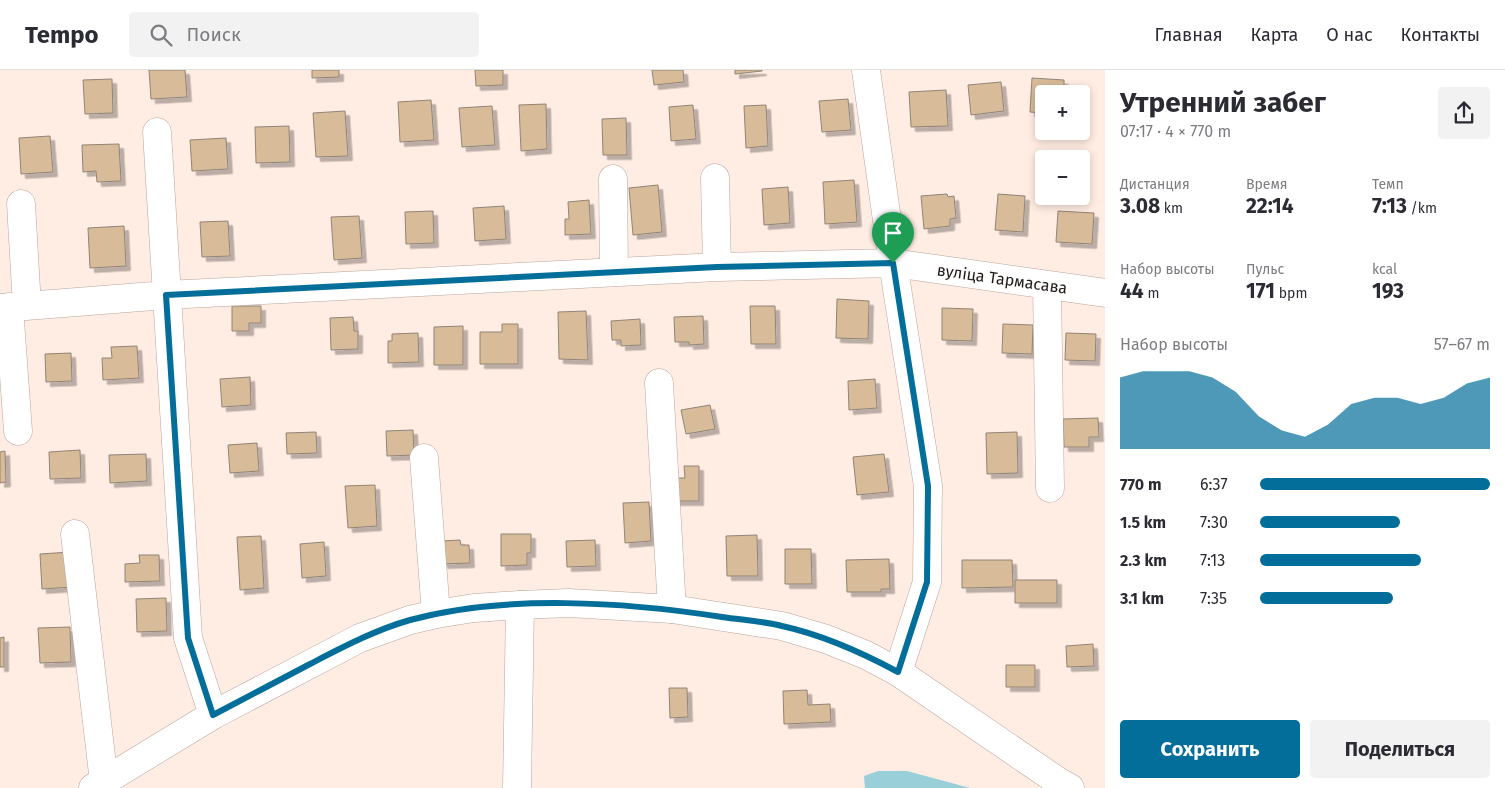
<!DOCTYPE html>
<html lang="ru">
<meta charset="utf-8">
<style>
:root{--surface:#fff;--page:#f2f2f3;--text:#2b2b33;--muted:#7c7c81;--line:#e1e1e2;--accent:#046e9a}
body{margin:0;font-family:"Fira Sans",sans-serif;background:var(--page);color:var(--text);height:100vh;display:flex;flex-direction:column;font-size:19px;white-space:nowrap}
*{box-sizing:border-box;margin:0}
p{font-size:16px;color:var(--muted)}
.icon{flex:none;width:28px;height:28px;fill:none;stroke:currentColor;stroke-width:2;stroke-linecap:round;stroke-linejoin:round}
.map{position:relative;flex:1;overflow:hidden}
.panel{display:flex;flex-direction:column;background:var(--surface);width:400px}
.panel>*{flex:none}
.buttons{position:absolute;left:1035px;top:15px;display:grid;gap:10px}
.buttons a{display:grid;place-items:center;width:55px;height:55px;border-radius:5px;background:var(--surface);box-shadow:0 2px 8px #0003;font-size:25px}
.pin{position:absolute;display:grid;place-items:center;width:42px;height:42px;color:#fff;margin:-51px -21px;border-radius:50% 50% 50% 0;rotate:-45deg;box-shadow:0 0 5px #0007}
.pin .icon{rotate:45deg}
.round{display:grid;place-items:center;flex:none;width:52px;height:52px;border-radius:5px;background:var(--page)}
.headline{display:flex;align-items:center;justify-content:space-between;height:85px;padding:0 15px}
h1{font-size:28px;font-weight:700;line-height:38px}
.figures{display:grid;grid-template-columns:repeat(3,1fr);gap:8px;height:85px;padding:5px 15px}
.figures div{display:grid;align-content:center}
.figures b{font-size:21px;font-weight:700}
.figures small{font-size:14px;font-weight:400}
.figures p{font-size:14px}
.chart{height:140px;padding:10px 15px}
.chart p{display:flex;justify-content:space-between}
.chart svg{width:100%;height:90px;margin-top:5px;fill:var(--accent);opacity:.7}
.button{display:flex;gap:10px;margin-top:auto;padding:10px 15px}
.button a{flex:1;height:58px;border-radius:5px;background:var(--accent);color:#fff;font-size:20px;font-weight:700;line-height:58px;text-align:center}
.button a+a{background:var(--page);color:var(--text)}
ul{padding:0 15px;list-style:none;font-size:16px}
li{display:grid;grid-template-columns:80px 60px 1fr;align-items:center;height:38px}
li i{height:12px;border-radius:6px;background:var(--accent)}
header{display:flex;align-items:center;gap:30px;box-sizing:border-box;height:70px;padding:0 25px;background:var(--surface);border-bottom:1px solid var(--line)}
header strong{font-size:24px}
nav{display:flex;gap:28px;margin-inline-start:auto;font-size:18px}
.search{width:350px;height:45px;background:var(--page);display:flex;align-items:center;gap:12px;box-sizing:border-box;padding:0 18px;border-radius:5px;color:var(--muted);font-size:19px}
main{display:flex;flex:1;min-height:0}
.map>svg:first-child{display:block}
</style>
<header>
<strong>Tempo</strong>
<div class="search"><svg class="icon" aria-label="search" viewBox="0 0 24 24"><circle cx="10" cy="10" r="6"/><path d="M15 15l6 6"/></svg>Поиск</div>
<nav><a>Главная</a><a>Карта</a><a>О нас</a><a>Контакты</a></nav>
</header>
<main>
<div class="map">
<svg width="1105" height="718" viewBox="0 0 1105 718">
<defs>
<filter id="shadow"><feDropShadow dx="4.5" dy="4.5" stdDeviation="0" flood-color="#0004"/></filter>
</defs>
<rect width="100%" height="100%" fill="#ffece2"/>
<path fill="#98cfd8" d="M 878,701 L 907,701 L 970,718 L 865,718 L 864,706 Z"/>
<path fill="#d8bb98" stroke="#908477" filter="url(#shadow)" d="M 149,0 L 185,0 L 187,27 L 151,29 Z
M 312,0 L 339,0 L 339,7 L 312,8 Z
M 475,0 L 503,0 L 503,15 L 476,16 Z
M 652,0 L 683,0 L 684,12 L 654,15 Z
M 735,0 L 762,0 L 762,1 L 735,4 Z
M 1032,8 L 1064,10 L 1064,24 L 1044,24 L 1044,43 L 1030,42 Z
M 112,9 L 113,43 L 85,44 L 83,10 Z
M 1001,12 L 1004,41 L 971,45 L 968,15 Z
M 946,20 L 948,56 L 911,57 L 909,22 Z
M 848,29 L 851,60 L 822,62 L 819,31 Z
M 431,30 L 434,70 L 400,72 L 398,32 Z
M 546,34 L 547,79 L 521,81 L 519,35 Z
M 693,35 L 696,69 L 671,71 L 669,37 Z
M 766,35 L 768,76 L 746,78 L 744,36 Z
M 492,36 L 495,75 L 462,77 L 459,38 Z
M 345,41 L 348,86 L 316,87 L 313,43 Z
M 626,48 L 627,85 L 603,85 L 602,49 Z
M 289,56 L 290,92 L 256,93 L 255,57 Z
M 50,66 L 53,102 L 21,104 L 19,68 Z
M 226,68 L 228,99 L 192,101 L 190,70 Z
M 119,74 L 121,111 L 97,112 L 96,101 L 83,102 L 82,75 Z
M 854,110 L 857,152 L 825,154 L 823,112 Z
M 658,115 L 662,162 L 633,165 L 629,118 Z
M 788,117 L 790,153 L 764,155 L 762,119 Z
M 947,124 L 948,127 L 954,126 L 956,148 L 950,149 L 950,156 L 924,159 L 921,126 Z
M 998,124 L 1025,126 L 1023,162 L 995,160 Z
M 589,130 L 591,164 L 565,165 L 565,149 L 569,149 L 568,132 Z
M 504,136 L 506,169 L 475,171 L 473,138 Z
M 433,141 L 434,173 L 406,174 L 405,142 Z
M 1058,141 L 1094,143 L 1092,174 L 1056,172 Z
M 359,146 L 362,188 L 334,190 L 331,147 Z
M 228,151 L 230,186 L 202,187 L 200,152 Z
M 124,156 L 126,196 L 90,198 L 88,158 Z
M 837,229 L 869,231 L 868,269 L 836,268 Z
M 232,236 L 261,236 L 261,253 L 249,253 L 249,261 L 232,261 Z
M 750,236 L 775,236 L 776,274 L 751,274 Z
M 942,238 L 973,239 L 972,271 L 942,270 Z
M 586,241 L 588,290 L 559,289 L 558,242 Z
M 703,246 L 704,274 L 689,275 L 689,272 L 675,272 L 674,247 Z
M 353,247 L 354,261 L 358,261 L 358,279 L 331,280 L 330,248 Z
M 640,249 L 641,275 L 621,276 L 621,270 L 612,270 L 611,251 Z
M 502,254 L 518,254 L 518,294 L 480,294 L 480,262 L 502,262 Z
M 1003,254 L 1033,255 L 1032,284 L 1002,283 Z
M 463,256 L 463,295 L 434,295 L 434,257 Z
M 418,263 L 419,292 L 388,293 L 388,271 L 392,271 L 392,264 Z
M 1066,263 L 1096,264 L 1095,291 L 1065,290 Z
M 137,276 L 139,308 L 103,310 L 102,288 L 112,288 L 111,277 Z
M 71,283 L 72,311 L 46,312 L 45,284 Z
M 250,307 L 251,335 L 222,337 L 220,309 Z
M 875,309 L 877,338 L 849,340 L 848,311 Z
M 710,335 L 715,359 L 686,364 L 681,340 Z
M 1098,348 L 1099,367 L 1089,367 L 1089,377 L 1064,377 L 1063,349 Z
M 413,360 L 414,385 L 387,386 L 386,361 Z
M 316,362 L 317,383 L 287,384 L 286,363 Z
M 1017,362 L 1018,403 L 987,404 L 986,363 Z
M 257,373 L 259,401 L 230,403 L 228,375 Z
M 80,380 L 81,408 L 50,409 L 49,382 Z
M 5,381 L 6,412 L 0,413 L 0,382 Z
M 146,384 L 147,411 L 110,413 L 109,385 Z
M 884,384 L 889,422 L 857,425 L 853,387 Z
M 684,396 L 699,396 L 699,431 L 674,431 L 674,408 L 685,408 Z
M 375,415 L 377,456 L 348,458 L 345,416 Z
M 649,432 L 651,471 L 625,473 L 623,433 Z
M 501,464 L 531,464 L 531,483 L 527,483 L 527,495 L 501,496 Z
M 757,465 L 758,506 L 727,506 L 726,466 Z
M 261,466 L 264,518 L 240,520 L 237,467 Z
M 460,470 L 461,475 L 469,475 L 470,493 L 443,494 L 442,471 Z
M 595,470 L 596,496 L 567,497 L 566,471 Z
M 324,472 L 326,506 L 302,508 L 300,474 Z
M 785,479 L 811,479 L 812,514 L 785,514 Z
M 70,482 L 72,517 L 42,519 L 40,484 Z
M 139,485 L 159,485 L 160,511 L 125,512 L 125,494 L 140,493 Z
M 889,489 L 890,519 L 881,519 L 881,522 L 847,522 L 846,490 Z
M 962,490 L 1012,490 L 1013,517 L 962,518 Z
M 1015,510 L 1057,510 L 1057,533 L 1015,533 Z
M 166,528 L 167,561 L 137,562 L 136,529 Z
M 70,557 L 71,592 L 40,593 L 38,558 Z
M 4,567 L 4,597 L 0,597 L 0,568 Z
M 1093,574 L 1094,596 L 1067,597 L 1066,576 Z
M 1006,595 L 1035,595 L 1035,617 L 1006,617 Z
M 669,618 L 687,618 L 688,647 L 670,648 Z
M 807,620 L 808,635 L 830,634 L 831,652 L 784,654 L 783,621 Z"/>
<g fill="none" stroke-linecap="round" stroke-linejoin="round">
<g stroke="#b8a69d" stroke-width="29">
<path id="minor" d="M 866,0 L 893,193 L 928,416 L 927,512 L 898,602
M 157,62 L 188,568 L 213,645
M 715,108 L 717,197
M 613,109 L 614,202
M 21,134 L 27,236
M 1047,215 L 1050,418
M 9,237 L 18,361
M 0,238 L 166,225 L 717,197 L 893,193 L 1105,223
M 659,313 L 672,539
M 424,388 L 436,544
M 75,464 L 104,712
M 517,718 L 520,535"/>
</g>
<g stroke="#b8a69d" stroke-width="29">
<path id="major" d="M 93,718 L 213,645 L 360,568 L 410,550 L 436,544 L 474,538 L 520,535 L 569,533 L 672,539 L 782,556 L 826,569 L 866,585 L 898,602 L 1059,712 L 1070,718"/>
</g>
<use href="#minor" stroke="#fff" stroke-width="28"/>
<use href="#major" stroke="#fff" stroke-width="28"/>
</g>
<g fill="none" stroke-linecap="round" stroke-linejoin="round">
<g stroke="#fff" stroke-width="10">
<path id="route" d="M 893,193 L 928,416 L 927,512 L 898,602 C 861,582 823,565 782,556 C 763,551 742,550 722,547 C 626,532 505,524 410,550 C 375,560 343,577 310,594 C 278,611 245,628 213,645 L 188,568 L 166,225 L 717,197 Z"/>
</g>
<use href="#route" stroke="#046e9a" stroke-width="6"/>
</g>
<g text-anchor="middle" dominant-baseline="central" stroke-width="4" stroke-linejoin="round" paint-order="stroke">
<g font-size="16" fill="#221b18" stroke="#fdfdfd">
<text transform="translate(1002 209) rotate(8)">вуліца Тармасава</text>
</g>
</g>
</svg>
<div class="buttons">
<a>+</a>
<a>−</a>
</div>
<div class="pin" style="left:893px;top:193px;background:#1e9e55"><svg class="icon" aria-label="arrive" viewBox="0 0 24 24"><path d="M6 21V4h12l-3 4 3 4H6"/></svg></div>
</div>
<section class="panel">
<div class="headline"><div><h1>Утренний забег</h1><p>07:17 · 4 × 770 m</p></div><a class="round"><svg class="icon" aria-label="share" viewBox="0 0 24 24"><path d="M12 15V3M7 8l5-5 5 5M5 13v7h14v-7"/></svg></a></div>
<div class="figures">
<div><p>Дистанция</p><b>3.08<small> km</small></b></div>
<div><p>Время</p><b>22:14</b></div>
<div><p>Темп</p><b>7:13<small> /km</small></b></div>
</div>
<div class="figures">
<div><p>Набор высоты</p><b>44<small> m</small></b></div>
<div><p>Пульс</p><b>171<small> bpm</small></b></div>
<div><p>kcal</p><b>193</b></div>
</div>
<div class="chart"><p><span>Набор высоты</span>57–67 m</p>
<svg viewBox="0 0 160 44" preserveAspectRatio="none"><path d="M0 44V9L10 6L20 6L30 6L40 9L50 16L60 28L70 35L80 38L90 32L100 22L110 19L120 19L130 22L140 19L150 12L160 9V44z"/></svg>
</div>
<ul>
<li><b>770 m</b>6:37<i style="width:100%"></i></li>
<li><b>1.5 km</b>7:30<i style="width:61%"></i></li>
<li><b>2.3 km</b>7:13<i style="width:70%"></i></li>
<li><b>3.1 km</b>7:35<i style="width:58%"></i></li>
</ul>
<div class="button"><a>Сохранить</a><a>Поделиться</a></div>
</section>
</main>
